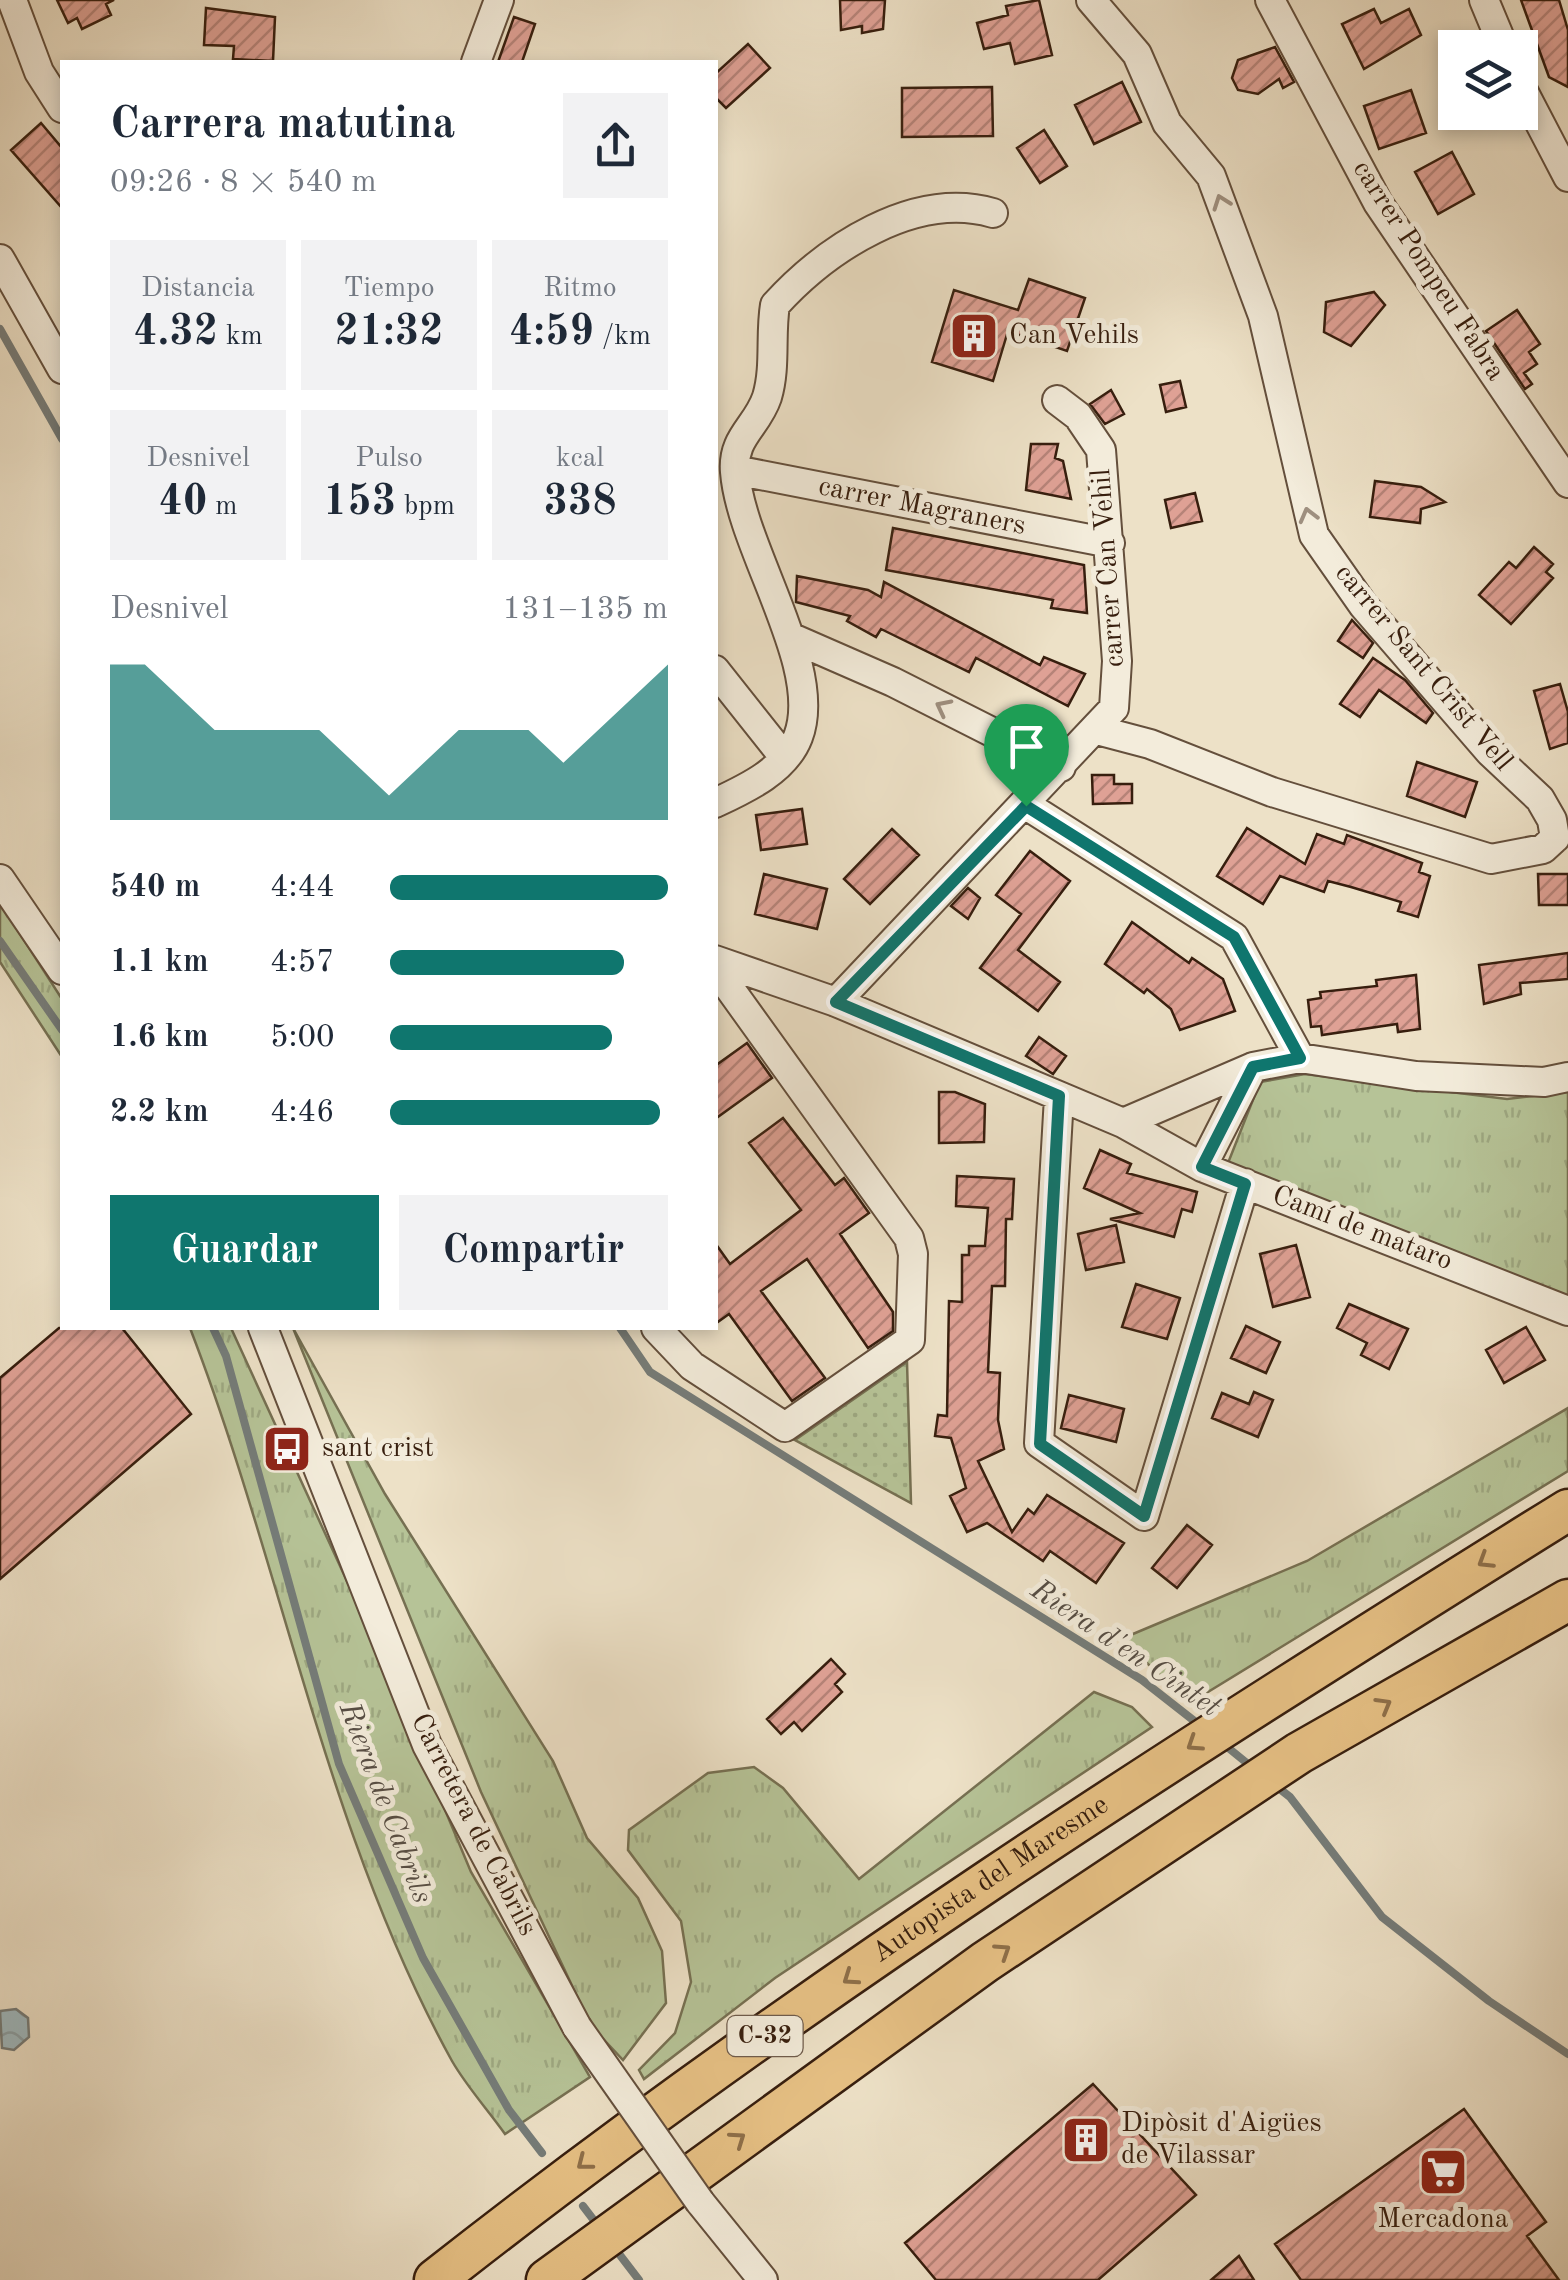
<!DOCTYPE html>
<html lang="es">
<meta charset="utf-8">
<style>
:root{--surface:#fff;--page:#f2f2f3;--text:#1f2937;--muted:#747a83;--accent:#0f766e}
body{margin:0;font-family:"Old Standard TT",serif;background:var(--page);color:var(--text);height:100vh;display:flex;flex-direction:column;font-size:38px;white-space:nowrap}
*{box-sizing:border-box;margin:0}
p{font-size:32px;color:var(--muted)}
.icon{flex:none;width:55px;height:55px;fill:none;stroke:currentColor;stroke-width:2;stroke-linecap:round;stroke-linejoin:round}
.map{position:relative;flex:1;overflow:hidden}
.details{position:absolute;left:60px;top:60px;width:658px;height:1270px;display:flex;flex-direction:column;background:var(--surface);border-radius:0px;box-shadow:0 5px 15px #0003}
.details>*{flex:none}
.fabs{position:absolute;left:1438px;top:30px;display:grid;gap:20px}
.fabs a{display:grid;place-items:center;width:100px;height:100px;border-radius:0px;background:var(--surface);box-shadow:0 5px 15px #0003;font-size:50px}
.pin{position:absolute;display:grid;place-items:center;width:85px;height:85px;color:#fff;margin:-102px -42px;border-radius:50% 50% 50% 0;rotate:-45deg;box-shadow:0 0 10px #0007}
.pin .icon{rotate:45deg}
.round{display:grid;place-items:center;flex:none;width:105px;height:105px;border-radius:0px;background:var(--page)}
.head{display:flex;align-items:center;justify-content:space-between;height:170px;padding:0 50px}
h1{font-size:45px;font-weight:700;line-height:75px}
.stats{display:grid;grid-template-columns:repeat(3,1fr);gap:15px;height:170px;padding:10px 50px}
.stats div{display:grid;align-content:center;border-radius:0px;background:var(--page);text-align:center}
.stats b{font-size:42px;font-weight:700}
.stats small{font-size:28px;font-weight:400}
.stats p{font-size:28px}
.chart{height:280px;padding:20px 50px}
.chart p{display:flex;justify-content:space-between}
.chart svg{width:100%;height:180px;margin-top:10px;fill:var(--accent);opacity:.7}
.button{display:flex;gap:20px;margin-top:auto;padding:20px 50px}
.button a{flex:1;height:115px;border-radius:0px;background:var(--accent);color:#fff;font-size:40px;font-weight:700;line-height:115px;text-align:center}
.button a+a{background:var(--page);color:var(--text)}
ul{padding:0 50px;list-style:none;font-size:32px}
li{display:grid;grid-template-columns:160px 120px 1fr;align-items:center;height:75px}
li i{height:25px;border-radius:12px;background:var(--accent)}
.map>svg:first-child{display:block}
</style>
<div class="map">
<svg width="1568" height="2280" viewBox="0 0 1568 2280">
<defs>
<pattern id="grass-tufts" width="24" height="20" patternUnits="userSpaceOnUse" patternTransform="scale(2.5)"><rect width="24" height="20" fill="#b6c397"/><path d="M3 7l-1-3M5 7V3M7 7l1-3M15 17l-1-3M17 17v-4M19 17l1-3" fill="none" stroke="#9da781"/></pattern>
<pattern id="park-dots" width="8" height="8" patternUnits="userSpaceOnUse" patternTransform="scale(2.5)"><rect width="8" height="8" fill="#b6c397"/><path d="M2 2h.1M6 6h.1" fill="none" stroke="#9da781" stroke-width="1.8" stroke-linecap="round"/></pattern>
<pattern id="water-waves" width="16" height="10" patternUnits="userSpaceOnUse" patternTransform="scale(2.5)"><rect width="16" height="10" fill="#9fbac1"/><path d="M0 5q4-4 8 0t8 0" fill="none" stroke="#8a9fa5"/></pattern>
<pattern id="building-hatch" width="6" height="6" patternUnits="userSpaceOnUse" patternTransform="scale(2.5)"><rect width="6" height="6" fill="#dfa195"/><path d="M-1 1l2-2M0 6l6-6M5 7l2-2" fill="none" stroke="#b68378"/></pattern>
</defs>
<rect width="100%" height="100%" fill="#ede1c7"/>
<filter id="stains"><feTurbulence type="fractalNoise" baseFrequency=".002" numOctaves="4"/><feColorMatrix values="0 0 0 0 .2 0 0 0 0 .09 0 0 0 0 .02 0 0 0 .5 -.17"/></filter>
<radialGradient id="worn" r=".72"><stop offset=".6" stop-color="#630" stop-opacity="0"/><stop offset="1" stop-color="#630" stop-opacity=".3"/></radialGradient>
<path fill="url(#grass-tufts)" stroke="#767052" stroke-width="2.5" d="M 0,903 L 62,999 L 62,1057 L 0,962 Z
M 1305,1074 L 1507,1099 L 1568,1092 L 1568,1296 L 1469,1263 L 1228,1163 L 1260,1082 Z
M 190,1328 L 231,1328 L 373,1638 L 471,1872 L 590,2077 L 505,2134 C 488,2110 467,2087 452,2061 C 326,1833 283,1569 190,1328 Z
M 293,1328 L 385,1494 L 553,1761 L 587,1838 L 638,1898 L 662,1951 L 666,2003 L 623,2060 L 591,2026 L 481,1792 Z
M 1568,1408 L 1568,1471 L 1190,1703 L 1121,1639 L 1307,1561 Z
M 1094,1692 L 1132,1707 L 1152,1727 L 775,1978 L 644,2079 L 639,2070 L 675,2033 L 691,1982 L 681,1921 L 628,1850 L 629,1830 L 708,1773 L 754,1767 L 783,1788 L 859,1879 Z"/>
<path fill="url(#park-dots)" stroke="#767052" stroke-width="2.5" d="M 907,1362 L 911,1503 L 795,1440 Z"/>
<path fill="url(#water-waves)" stroke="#757c79" stroke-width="2.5" d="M 16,2009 L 28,2018 L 29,2037 L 14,2050 L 2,2048 L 0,2011 Z"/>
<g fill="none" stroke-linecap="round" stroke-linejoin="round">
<path stroke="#757c79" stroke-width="8" d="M 0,329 L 62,439
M 0,941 L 62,1030
M 213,1328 L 226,1356 L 339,1764 L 423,1958 L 509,2110 L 542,2153
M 620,1328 L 650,1372 L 1142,1680 L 1202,1727
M 1221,1742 L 1253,1768
M 1276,1786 L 1290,1797 L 1382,1917 L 1489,2001 L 1568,2054
M 583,2206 L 599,2227
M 613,2246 L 639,2280"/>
</g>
<path fill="url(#building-hatch)" stroke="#371e0e" stroke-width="2.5" d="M 57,0 L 114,0 L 106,4 L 111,15 L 82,29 L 77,18 L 68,23 Z
M 840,0 L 885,0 L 883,29 L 862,33 L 862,26 L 841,30 Z
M 1039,0 L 1052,55 L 1015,64 L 1010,43 L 984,49 L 977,23 L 1008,15 L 1006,6 Z
M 1521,0 L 1559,0 L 1568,30 L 1568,87 L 1549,77 Z
M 206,8 L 275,17 L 273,61 L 233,59 L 234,46 L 204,45 Z
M 1374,9 L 1381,23 L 1409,9 L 1421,35 L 1364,69 L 1342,24 Z
M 514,17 L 535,24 L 522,62 L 498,62 Z
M 748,44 L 770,68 L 726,108 L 715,97 L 715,74 Z
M 1275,47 L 1294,82 L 1283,88 L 1279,79 L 1258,94 L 1238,90 L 1232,78 L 1238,60 Z
M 1122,82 L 1141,122 L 1094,144 L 1075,105 Z
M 992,87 L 993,136 L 902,137 L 902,88 Z
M 1411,90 L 1426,133 L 1379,149 L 1364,106 Z
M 41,123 L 62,148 L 62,208 L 11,150 Z
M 1044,130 L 1067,166 L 1040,183 L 1017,148 Z
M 1452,152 L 1474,194 L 1438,214 L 1415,172 Z
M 1029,279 L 1085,298 L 1067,351 L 1008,331 L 993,381 L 932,362 L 954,290 L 1018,310 Z
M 1374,292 L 1385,305 L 1351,346 L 1324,332 L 1326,302 Z
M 1517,310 L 1540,344 L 1529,352 L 1537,364 L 1524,373 L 1532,384 L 1525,389 L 1486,331 Z
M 1180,381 L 1186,407 L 1166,412 L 1160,385 Z
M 1111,390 L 1124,414 L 1105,424 L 1090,404 Z
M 1031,444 L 1058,444 L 1055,458 L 1063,461 L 1071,499 L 1026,490 Z
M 1375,481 L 1421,487 L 1445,502 L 1421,509 L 1420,523 L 1370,517 Z
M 1195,493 L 1202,521 L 1171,528 L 1165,500 Z
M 893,528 L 1084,565 L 1087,613 L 1051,608 L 1053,600 L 886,570 Z
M 1534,547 L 1553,564 L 1546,572 L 1553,578 L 1511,624 L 1479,595 L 1509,562 L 1516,568 Z
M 797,576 L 868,590 L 881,597 L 884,582 L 1040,665 L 1044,657 L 1085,674 L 1068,706 L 976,658 L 969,672 L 881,629 L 876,637 L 847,621 L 850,616 L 796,602 Z
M 1352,620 L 1373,643 L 1363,658 L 1338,641 Z
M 1373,658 L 1405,680 L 1433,713 L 1426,723 L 1379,690 L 1360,717 L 1340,704 Z
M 1560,684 L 1568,712 L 1568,743 L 1550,749 L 1534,691 Z
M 1417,762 L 1477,782 L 1465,817 L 1407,796 Z
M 1092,775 L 1114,775 L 1114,784 L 1132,784 L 1132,803 L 1093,804 Z
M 802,809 L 807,844 L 761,850 L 756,815 Z
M 1247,828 L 1305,864 L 1317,834 L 1344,844 L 1347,835 L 1422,863 L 1419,872 L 1430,876 L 1418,917 L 1398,911 L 1401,902 L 1351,887 L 1328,881 L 1324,892 L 1280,876 L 1263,904 L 1217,876 Z
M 892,829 L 919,855 L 870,904 L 844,879 Z
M 1030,851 L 1070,881 L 1018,950 L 1060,982 L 1038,1011 L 980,968 L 1021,914 L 996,895 Z
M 764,874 L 827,889 L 817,929 L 755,914 Z
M 1538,874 L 1568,874 L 1568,905 L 1539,905 Z
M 968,888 L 980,898 L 968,919 L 951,906 Z
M 1132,922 L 1189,963 L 1192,958 L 1223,979 L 1235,1011 L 1180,1030 L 1171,1009 L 1147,989 L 1144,993 L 1105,964 Z
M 1568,953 L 1568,979 L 1520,983 L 1521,994 L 1484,1004 L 1479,965 Z
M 1416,975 L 1420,1029 L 1398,1032 L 1397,1024 L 1322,1035 L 1321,1026 L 1311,1027 L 1308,1000 L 1321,998 L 1320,992 L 1377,986 L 1376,980 Z
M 1039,1037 L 1066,1056 L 1053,1074 L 1026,1056 Z
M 747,1043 L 772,1078 L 715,1119 L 715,1066 Z
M 939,1092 L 955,1092 L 985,1104 L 984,1142 L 939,1143 Z
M 783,1118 L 835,1185 L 844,1178 L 869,1213 L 840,1234 L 893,1312 L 893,1331 L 868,1348 L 807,1259 L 761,1291 L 825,1378 L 792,1401 L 729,1314 L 715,1324 L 715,1243 L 730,1264 L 801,1210 L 749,1143 Z
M 1100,1150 L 1131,1164 L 1127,1173 L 1197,1192 L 1192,1212 L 1182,1209 L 1174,1237 L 1110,1219 L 1140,1213 L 1084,1188 Z
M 957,1176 L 1014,1179 L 1012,1219 L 1006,1219 L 1005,1286 L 992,1286 L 988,1372 L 1000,1373 L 998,1420 L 1004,1449 L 978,1461 L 1012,1532 L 1028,1509 L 1034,1514 L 1047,1495 L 1124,1543 L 1096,1583 L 1050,1551 L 1043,1561 L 987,1523 L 967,1532 L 950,1496 L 966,1488 L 951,1438 L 935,1436 L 938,1415 L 947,1416 L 949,1301 L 962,1302 L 962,1255 L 969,1255 L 969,1246 L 985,1246 L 988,1208 L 956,1206 Z
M 1116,1225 L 1124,1262 L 1086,1270 L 1078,1234 Z
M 1296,1245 L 1310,1297 L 1273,1307 L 1260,1254 Z
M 1136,1284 L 1180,1298 L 1167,1339 L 1122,1327 Z
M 1349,1304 L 1408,1329 L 1389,1369 L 1361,1355 L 1367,1343 L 1337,1328 Z
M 1246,1326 L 1280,1342 L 1266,1373 L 1231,1358 Z
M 1526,1327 L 1545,1360 L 1504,1383 L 1486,1350 Z
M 59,1328 L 122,1328 L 191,1414 L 0,1579 L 0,1378 Z
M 1254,1392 L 1273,1400 L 1258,1437 L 1212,1418 L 1222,1393 L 1249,1404 Z
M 1069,1395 L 1124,1409 L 1116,1442 L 1061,1428 Z
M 1187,1525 L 1212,1545 L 1177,1588 L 1152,1568 Z
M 831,1659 L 845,1674 L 835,1684 L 842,1692 L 802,1731 L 794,1722 L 781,1734 L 767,1719 Z
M 1093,2084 L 1196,2195 L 1098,2280 L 936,2280 L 905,2243 Z
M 1464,2109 L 1546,2222 L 1527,2236 L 1559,2280 L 1301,2280 L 1275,2244 Z
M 1239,2256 L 1254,2280 L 1211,2280 Z"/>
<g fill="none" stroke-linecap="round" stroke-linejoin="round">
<g stroke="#644f3c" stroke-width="32">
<path id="minor" d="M 12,0 L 39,72 L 62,108
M 1091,0 L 1137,54 L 1167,123 L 1211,176 L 1263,316 L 1314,535 L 1363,605 L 1490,752 L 1540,799 L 1552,820 L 1555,838
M 1270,0 L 1378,203 L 1568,483
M 1484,0 L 1504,48
M 476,62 L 499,0
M 1520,85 L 1568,177
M 0,259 L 62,369
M 735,470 L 1110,543
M 790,637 L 893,682 L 1061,767
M 715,670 L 784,757
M 1097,730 L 1150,744 L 1272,792 L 1491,859 L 1543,849 L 1555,838
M 715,803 C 745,789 785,771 798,737 C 825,667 741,550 735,472 C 732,437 757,427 767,397 C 776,367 770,335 775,305 C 826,249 914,190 993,213
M 1026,805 L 1234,937 L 1300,1058
M 0,879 L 62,970
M 715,960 L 836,1002 L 1123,1123 L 1202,1167 L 1568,1311
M 836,1002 L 1114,708 L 1117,661 L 1101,450 L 1078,416 L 1057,400
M 1059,1097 L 1039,1443 L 1144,1516 L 1245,1183
M 1123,1123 L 1253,1067
M 1202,1167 L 1253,1067 L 1300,1058 L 1416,1076 L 1544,1082 L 1568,1077
M 263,1328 L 427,1745 L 577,2027
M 656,1328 L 692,1366 L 785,1427 L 910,1340 L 913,1254 L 909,1238 L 715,968
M 700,2202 L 763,2280"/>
</g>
<g stroke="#371e0e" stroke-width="45">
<g id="highway">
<path id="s1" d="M 435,2280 C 794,1997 1180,1751 1568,1510"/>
<path d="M 547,2280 L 985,1962 L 1299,1753 L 1568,1600"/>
</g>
</g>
<use href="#minor" stroke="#f3ecdb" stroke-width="28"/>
<use href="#highway" stroke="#e6c084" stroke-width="40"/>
<g stroke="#644f3c" stroke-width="32" stroke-linecap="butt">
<path id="minor-bridge" d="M 577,2027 L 700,2202"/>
</g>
<use href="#minor-bridge" stroke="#f3ecdb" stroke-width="28"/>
</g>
<defs><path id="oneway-chevron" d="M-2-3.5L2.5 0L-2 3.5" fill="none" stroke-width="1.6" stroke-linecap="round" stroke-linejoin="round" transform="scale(2.5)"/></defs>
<g stroke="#9e8f7f">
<use href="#oneway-chevron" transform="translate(1221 202) rotate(-110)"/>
<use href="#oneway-chevron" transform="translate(1308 515) rotate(-105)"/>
<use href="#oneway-chevron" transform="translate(943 707) rotate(-153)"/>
</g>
<g stroke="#8e6f49">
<use href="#oneway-chevron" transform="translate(1485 1561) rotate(148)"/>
<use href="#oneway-chevron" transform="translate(1384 1705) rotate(-30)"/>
<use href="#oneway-chevron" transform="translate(1194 1744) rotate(147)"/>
<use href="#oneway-chevron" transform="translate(1003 1951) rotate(-33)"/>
<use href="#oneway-chevron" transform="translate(850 1978) rotate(145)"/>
<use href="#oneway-chevron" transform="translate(738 2139) rotate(-35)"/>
<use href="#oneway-chevron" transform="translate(584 2163) rotate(142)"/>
</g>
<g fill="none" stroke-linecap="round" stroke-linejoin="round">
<g stroke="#fff" stroke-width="20">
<path id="route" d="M 1026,806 L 1234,937 L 1300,1058 L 1253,1067 L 1202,1167 L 1245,1184 L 1144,1516 L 1040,1444 L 1059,1096 L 836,1002 Z"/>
</g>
<use href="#route" stroke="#0f766e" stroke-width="12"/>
</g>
<defs>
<g id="building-square" transform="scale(2.5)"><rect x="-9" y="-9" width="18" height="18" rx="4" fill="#8f2418" stroke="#f3ecdb"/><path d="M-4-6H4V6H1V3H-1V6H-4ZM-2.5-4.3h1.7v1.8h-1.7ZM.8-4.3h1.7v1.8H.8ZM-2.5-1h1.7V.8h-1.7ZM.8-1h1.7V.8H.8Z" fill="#fff"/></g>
<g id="bus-square" transform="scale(2.5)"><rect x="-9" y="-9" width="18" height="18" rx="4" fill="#8f2418" stroke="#f3ecdb"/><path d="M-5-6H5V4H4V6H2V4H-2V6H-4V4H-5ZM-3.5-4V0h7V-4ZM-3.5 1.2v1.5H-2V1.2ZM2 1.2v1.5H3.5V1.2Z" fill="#fff"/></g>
<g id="supermarket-square" transform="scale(2.5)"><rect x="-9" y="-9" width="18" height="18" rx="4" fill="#8f2418" stroke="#f3ecdb"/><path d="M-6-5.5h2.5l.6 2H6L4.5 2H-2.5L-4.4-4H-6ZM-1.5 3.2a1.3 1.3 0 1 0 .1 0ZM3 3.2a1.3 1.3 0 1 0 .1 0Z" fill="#fff"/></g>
</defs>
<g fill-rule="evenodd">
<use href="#building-square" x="974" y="336"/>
<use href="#bus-square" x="287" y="1449"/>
<use href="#building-square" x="1086" y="2140"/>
<use href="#supermarket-square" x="1443" y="2172"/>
</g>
<g text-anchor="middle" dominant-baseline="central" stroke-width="10" stroke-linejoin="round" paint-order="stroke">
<rect fill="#f3ecdb" stroke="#6f5c4c" stroke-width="2.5" x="727.5" y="2016" width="75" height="40" rx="8"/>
<g font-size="25" font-weight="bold" fill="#371e0e">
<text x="765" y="2036">C-32</text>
</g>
<g font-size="28" fill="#371e0e" stroke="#f3ecdb">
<text transform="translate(1428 271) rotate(57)">carrer Pompeu Fabra</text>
<text transform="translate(922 507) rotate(11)">carrer Magraners</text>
<text transform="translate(1109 568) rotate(-94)">carrer Can Vehil</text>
<text transform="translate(1423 668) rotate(50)">carrer Sant Crist Vell</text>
<text transform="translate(1362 1229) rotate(21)">Camí de mataro</text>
<text transform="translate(473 1825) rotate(63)">Carretera de Cabrils</text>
<text stroke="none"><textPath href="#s1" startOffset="685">Autopista del Maresme</textPath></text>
</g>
<g font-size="28" fill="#371e0e" stroke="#f3ecdb" text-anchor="start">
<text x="1009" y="336">Can Vehils</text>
<text x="322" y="1449">sant crist</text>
<text x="1121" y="2124">Dipòsit d'Aigües<tspan x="1121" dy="32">de Vilassar</tspan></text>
<text x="1443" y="2220" text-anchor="middle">Mercadona</text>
</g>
<g font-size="30" font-style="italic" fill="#564d44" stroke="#f3ecdb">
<text transform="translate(1125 1649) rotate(34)">Riera d'en Cintet</text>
<text transform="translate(385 1803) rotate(69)">Riera de Cabrils</text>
</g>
</g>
<rect width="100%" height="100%" filter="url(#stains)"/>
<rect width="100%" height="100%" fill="url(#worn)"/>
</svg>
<div class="fabs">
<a><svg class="icon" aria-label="layers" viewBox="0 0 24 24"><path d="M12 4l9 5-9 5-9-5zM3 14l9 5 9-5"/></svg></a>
</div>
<div class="pin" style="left:1026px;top:806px;background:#1e9e55"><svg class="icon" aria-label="arrive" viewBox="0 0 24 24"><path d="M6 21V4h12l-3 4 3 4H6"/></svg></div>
<section class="details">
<div class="head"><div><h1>Carrera matutina</h1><p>09:26 · 8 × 540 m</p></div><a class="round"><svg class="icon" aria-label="share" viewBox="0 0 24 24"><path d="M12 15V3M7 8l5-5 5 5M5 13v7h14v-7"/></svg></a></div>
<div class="stats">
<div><p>Distancia</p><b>4.32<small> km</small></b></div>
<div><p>Tiempo</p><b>21:32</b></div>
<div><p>Ritmo</p><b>4:59<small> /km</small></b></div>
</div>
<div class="stats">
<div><p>Desnivel</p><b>40<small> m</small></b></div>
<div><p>Pulso</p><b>153<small> bpm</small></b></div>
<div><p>kcal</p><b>338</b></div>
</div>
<div class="chart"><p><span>Desnivel</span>131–135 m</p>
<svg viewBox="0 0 160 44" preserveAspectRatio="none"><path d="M0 44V6L10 6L20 14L30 22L40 22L50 22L60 22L70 30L80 38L90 30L100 22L110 22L120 22L130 30L140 22L150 14L160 6V44z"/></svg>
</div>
<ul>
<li><b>540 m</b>4:44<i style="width:100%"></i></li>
<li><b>1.1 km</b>4:57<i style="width:84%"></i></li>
<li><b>1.6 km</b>5:00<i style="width:80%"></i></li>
<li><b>2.2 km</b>4:46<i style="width:97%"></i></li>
</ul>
<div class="button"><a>Guardar</a><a>Compartir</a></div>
</section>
</div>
